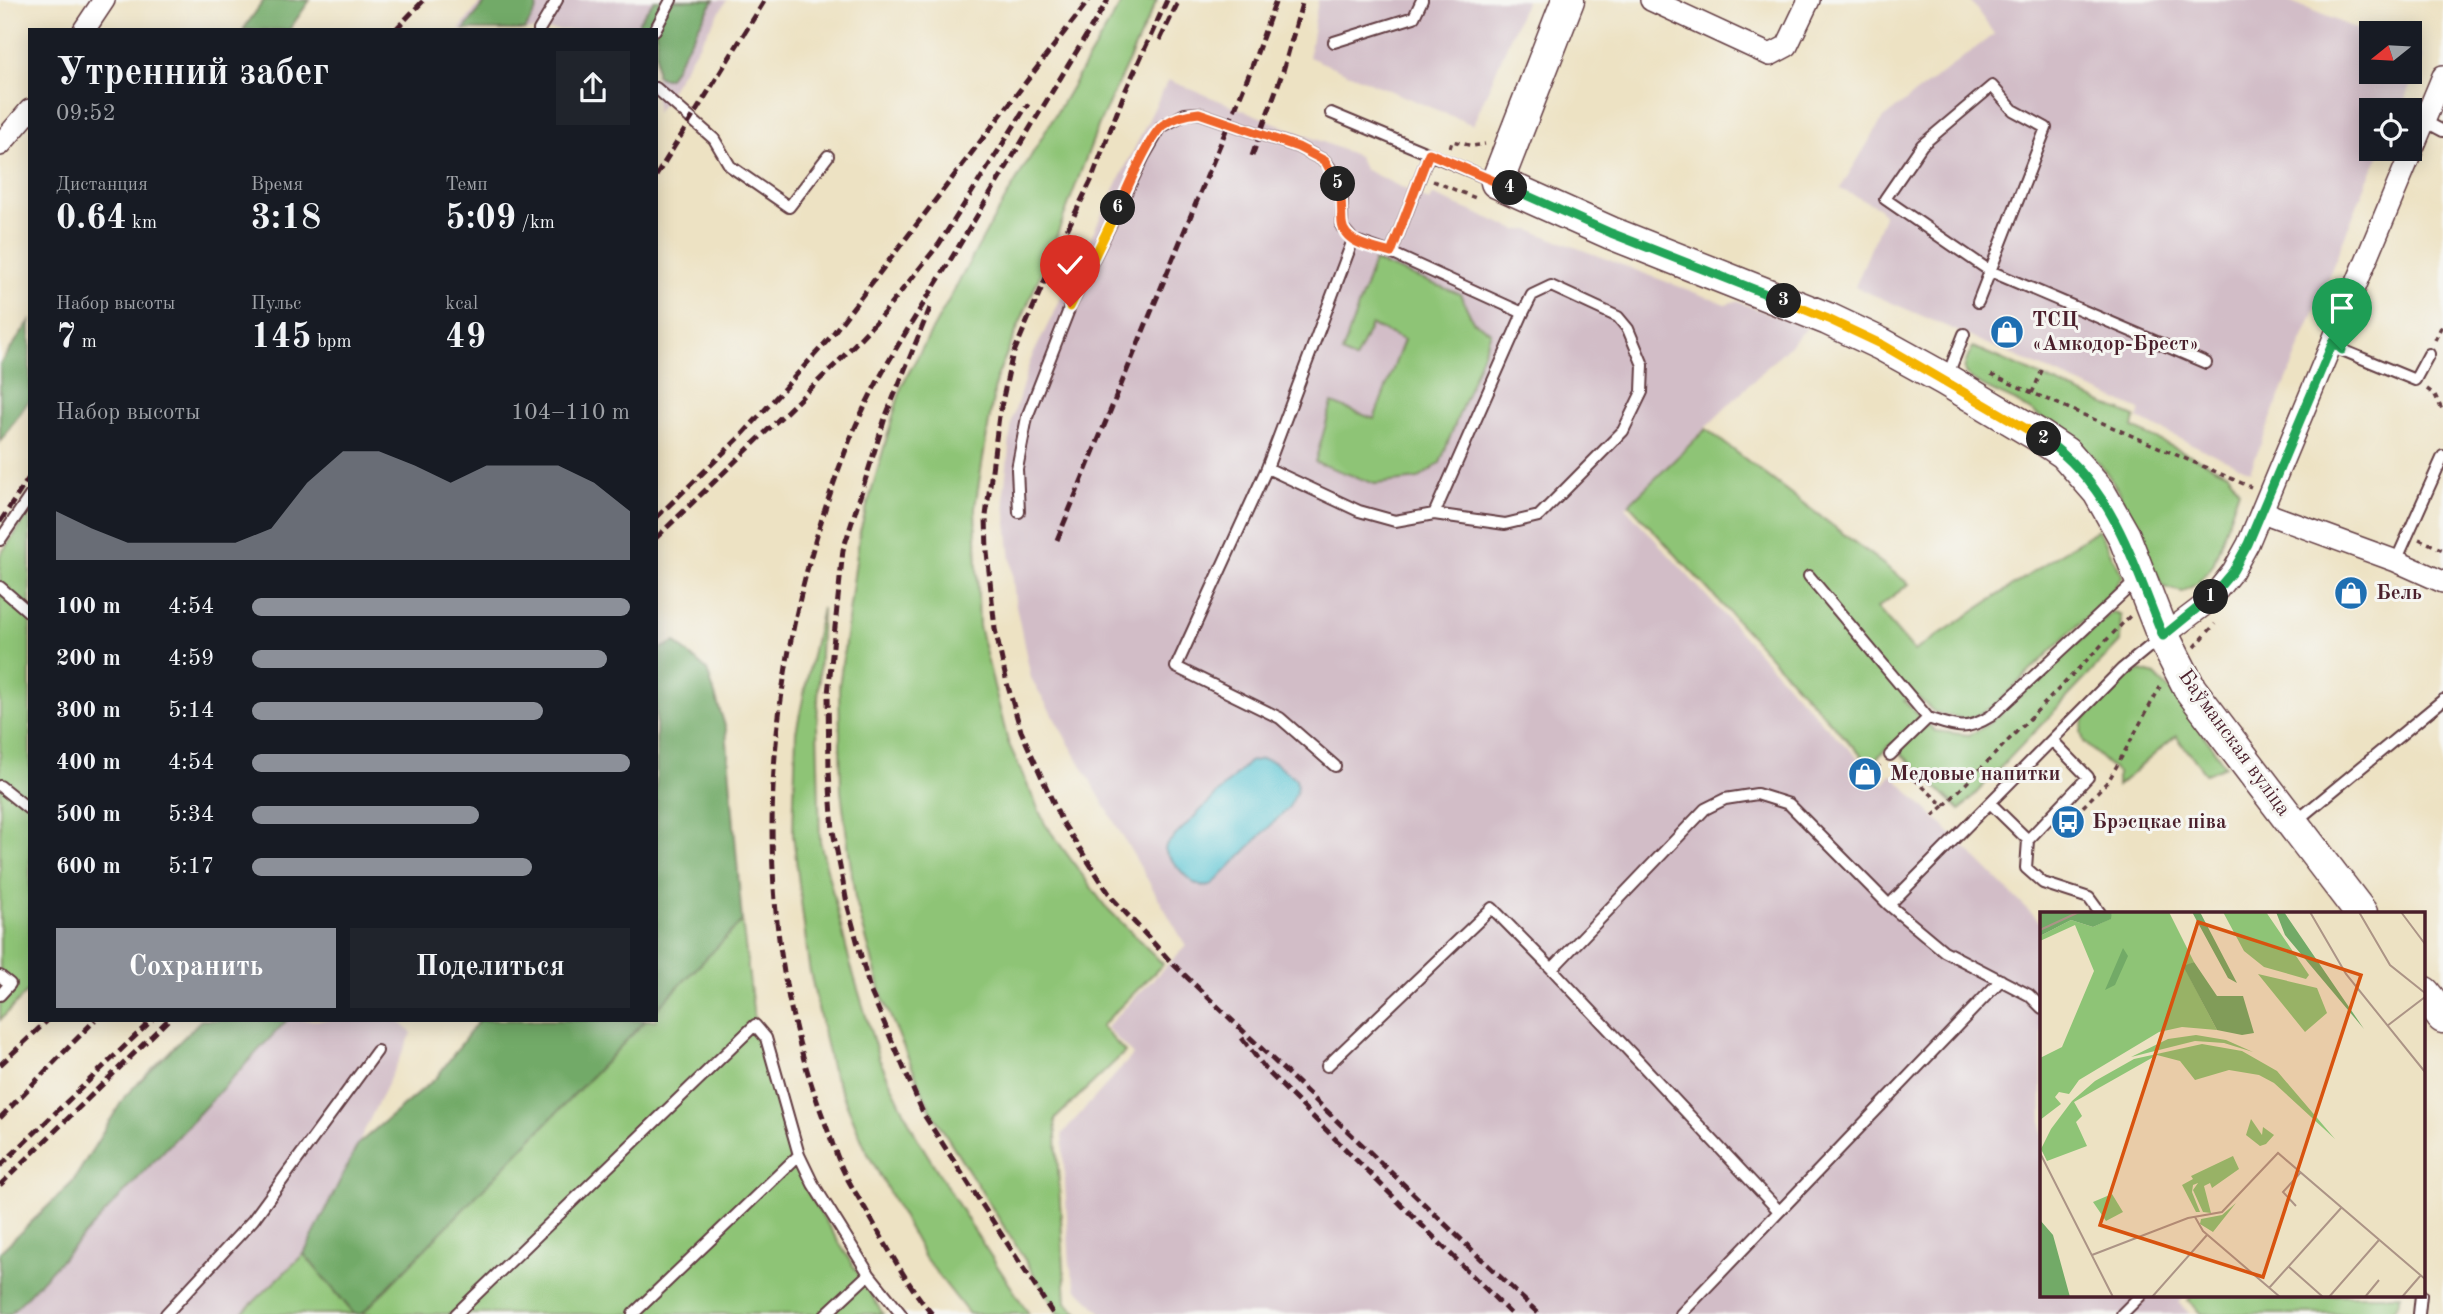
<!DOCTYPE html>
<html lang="ru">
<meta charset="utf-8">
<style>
:root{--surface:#171b24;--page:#20242c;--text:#f1f3f6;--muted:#9ea1a6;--accent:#8c9099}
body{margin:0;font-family:"Old Standard TT",serif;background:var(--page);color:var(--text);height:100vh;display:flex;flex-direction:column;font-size:26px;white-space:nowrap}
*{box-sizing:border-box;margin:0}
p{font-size:23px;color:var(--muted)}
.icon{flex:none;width:38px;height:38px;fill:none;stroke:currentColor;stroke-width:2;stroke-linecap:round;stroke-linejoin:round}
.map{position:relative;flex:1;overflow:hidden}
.drawer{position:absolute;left:28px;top:28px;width:630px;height:994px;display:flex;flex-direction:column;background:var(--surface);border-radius:0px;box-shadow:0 4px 18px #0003}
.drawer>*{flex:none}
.needle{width:46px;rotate:252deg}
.tools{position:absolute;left:2359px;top:21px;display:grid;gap:14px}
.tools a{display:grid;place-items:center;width:63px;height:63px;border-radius:0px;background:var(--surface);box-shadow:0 4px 18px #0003;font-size:35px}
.pin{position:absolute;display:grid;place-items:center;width:60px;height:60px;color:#fff;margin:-72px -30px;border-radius:50% 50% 50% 0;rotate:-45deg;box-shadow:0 0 7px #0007}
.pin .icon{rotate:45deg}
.km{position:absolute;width:35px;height:35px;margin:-18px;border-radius:50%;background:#222;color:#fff;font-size:19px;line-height:35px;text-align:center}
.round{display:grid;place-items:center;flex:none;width:74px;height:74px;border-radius:0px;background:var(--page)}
.head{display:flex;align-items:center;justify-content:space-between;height:119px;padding:0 28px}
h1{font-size:38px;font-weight:700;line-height:52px}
.metrics{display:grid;grid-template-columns:repeat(3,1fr);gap:10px;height:119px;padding:7px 28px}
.metrics div{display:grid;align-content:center}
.metrics b{font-size:35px;font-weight:700}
.metrics small{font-size:19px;font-weight:400}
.metrics p{font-size:19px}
.chart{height:196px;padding:14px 28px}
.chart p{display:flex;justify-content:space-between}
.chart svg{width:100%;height:126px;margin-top:7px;fill:var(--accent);opacity:.7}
.button{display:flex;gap:14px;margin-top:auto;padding:14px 28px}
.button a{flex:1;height:80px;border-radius:0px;background:var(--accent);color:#fff;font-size:28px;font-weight:700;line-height:80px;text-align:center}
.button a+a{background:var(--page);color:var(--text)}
ul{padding:0 28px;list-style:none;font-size:23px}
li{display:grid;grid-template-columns:112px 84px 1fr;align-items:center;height:52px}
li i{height:18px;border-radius:9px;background:var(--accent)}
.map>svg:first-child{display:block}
</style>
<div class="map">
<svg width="2443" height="1314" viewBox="0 0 2443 1314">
<rect width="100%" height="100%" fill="#f6f6f2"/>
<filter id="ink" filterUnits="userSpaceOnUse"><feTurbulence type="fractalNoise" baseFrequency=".0143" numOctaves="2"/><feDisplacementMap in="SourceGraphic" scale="14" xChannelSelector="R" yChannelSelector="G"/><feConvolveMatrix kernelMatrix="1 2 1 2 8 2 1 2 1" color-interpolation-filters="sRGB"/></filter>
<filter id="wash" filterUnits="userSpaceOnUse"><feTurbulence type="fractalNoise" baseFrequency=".00686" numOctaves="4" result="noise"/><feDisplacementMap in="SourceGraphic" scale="28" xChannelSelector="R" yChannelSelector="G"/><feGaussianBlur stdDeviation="1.57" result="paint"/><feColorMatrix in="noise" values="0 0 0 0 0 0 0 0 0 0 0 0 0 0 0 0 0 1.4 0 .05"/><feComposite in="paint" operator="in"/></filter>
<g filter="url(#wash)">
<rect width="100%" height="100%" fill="#ede2c3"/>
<path fill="#d2bdc7" d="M 482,0 L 727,0 L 656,113 L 656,30 L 459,30 Z
M 1318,0 L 1526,0 L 1473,125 L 1309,57 Z
M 1970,0 L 2287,0 L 2371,35 L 2371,72 L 2410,72 L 2410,52 L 2423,57 L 2401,110 L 2371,110 L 2371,149 L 2383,149 L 2370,174 L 2250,471 L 2138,419 L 2140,410 L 1855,287 L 1884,216 L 1878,207 L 1840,189 L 1883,118 L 1994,34 Z
M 1168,80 L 1358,156 L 1364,169 L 1429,201 L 1432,195 L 1517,230 L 1530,230 L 1725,304 L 1736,301 L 1807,328 L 1625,507 L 1820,720 L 1884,784 L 1891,774 L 2042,924 L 2042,1295 L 2186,1295 L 2179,1303 L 2190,1314 L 1103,1314 L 1077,1289 L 1070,1266 L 1062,1134 L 1133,1055 L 1106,1027 L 1186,946 L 1031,678 L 1015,601 L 1004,493 L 1012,420 L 1030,361 Z
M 286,1020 L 398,1020 L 412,1033 L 304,1254 L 241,1314 L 10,1314 Z"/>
<path fill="#8ec476" stroke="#6c7250" stroke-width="2" d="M 1123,0 L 1157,0 L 1099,124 L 1055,240 L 996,379 L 975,507 L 979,626 L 1008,742 L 1045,824 L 1105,906 L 1163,964 L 1101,1026 L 1125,1052 L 1055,1119 L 1066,1302 L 1079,1314 L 1059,1314 L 931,1111 L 883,999 L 855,898 L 841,791 L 839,687 L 860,531 L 902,385 L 989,227 Z
M 1374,261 L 1460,294 L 1473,321 L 1491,332 L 1440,463 L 1418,479 L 1375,484 L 1315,462 L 1332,403 L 1374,419 L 1404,340 L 1371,325 L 1355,360 L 1342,353 Z
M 1973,347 L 2135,417 L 2133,428 L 2228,473 L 2239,490 L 2213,565 L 2198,583 L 2182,592 L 2163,587 C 2136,540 2125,479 2079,444 C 2059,430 2038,414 2016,402 C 2003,395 1973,385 1965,372 C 1962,366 1970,353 1973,347 Z
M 1706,429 L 1909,584 L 1877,608 L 1914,651 L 2098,529 L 2123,576 L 2108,596 L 1994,706 L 1968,720 L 1934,712 L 1914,694 L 1904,701 L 1935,731 L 1969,735 L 1990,723 L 2112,612 L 2121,616 L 2120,642 L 1960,810 L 1891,744 L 1870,765 L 1629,504 Z
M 30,513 L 30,989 L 0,1020 L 0,555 Z
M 822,608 L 817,724 L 820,841 L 850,963 L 879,1059 L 916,1136 L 975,1232 L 1029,1314 L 969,1314 L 925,1258 L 866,1150 L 831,1067 L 809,967 L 793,834 L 796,732 Z
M 2141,671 L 2155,675 L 2181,702 L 2225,766 L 2206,774 L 2176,736 L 2117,786 L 2117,773 L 2084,742 L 2081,732 L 2084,719 L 2126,677 Z
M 742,921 L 756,1033 L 804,1186 L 883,1314 L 362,1314 L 646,1020 L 656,1020 L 656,1010 Z
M 304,1254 L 354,1314 L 241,1314 Z
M 2193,1295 L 2401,1295 L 2398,1304 L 2389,1314 L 2201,1314 L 2188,1300 Z"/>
<path fill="#72aa67" stroke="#5e6449" stroke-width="2" d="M 264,0 L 310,0 L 289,30 L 243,30 Z
M 487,0 L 534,0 L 537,9 L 525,30 L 464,30 Z
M 654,0 L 714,0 L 669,78 L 661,78 L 656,75 L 656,30 L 638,30 L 639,21 Z
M 30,321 L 30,399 L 0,442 L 0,364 Z
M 675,642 L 707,670 L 726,729 L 742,921 L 656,1010 L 656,651 Z
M 201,1020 L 287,1020 L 10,1314 L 0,1314 L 0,1252 L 72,1183 L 125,1096 Z
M 479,1020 L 646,1020 L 362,1314 L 354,1314 L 304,1254 L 358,1144 L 436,1078 Z"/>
<path fill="#5ac5d4" stroke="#527280" stroke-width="2" d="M 1262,759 L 1274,762 L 1296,779 C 1299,791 1294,798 1288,808 L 1212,885 C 1194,893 1180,868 1168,856 L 1165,850 L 1166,845 L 1249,762 Z"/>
</g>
<g filter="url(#ink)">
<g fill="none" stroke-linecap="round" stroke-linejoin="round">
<g stroke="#623c42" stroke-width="14">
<path id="lane" d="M 539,30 L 557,0
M 655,30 L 671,0
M 1334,42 L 1414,17 L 1422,0
M 656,88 L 714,139 L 730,166 L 789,207 L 828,156
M 1331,113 L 1494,181
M 2424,121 L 2443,131
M 1353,240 L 1267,468 L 1359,511 L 1395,521 L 1434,514 L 1523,313 L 1391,253 L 1429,154
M 1978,302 L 2046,128 L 2013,110 L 1992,86 L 1922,145 L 1885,199 L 1990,271 L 2206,363
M 2333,342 L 2342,350 L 2415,380 L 2429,354
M 1947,377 L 1964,334
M 1267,468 L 1176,667 L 1280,718 L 1335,766
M 1019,512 L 1017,469 L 1027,417 L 1070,307 L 1144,156 L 1161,127 L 1185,114 L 1199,113 L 1298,147 L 1325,161 L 1337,178 L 1342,195 L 1342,227 L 1353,240 L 1391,253
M 1434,514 L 1505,524 L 1539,516 L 1623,431 L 1642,392 L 1643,365 L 1628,329 L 1618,317 L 1551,286 L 1532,295 L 1523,313
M 0,540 L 30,496
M 2396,561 L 2443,456
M 1809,576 L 1928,718
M 0,587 L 30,613
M 1890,755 L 1928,718 C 1956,727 1965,732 1991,716 L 2137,580
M 0,786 L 30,810
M 1990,803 L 2028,840 L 2088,777 L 2053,741
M 2295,822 L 2443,700
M 2028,840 L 2026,868 L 2043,883 L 2089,898 L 2100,913
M 0,976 L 10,984 L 0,995
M 2042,1008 L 2029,995 L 1944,951 L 1889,905 L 2122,669 L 2161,637
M 1327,1066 L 1492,908 L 1552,969
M 799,1155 L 813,1184 L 869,1274 L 826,1314
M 1779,1211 L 1552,969 L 1705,809 L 1725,799 L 1757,794 L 1789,804 L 1889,905
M 869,1274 L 901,1314
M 166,1314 L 253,1220 L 377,1051
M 456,1314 L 755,1025 L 766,1038 L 799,1155 L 633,1314
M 1681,1314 L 2001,980
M 2122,1314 L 2141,1295
M 2419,1314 L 2421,1295"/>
</g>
<g stroke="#623c42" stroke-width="24">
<path id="street" d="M 1651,0 L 1770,55 L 1787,46 L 1809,0
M 84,30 L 104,0
M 0,145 L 30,110
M 2263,509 L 2273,516 L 2396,561 L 2443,582
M 2163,636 L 2208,602 L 2233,571 L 2248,544 L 2443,76"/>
</g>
<g stroke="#623c42" stroke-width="35">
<path id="secondary" d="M 1568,0 L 1497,182 L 1611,233 L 1828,319 L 1881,344 L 1946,380 L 2038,435 L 2065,453 L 2099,492 L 2124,536 L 2163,636 L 2190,689 L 2361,913
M 2424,993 L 2443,1017"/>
</g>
<path stroke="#623c42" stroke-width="3.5" stroke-dasharray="5 5" stroke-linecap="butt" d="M 1450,148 L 1452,141 L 1473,146 L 1485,144
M 1433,181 L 1478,199
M 2435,340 L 2443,323
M 1991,375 L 2251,487
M 2427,389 L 2435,395 L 2443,412
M 2032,393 L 2043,368
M 2419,539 L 2443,550
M 2195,647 L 2215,624
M 1900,766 L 1944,806 L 2130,616
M 1873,773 L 1880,765
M 2076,814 L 2109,780 L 2160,687
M 1933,816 L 1944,806"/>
<use href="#lane" stroke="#fff" stroke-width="10"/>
<use href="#street" stroke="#fff" stroke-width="21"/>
<use href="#secondary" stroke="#fff" stroke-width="32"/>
<path stroke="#4a1f2b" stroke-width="5" stroke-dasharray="10 5" stroke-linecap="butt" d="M 1167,0 L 1124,94 L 1091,181 L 1062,240 L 1012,357 L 999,416 L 986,516 L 987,552 L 995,629 L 1007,683 L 1021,731 L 1061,820 L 1112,898 L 1171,962 L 1539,1314
M 395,30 L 424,0
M 1160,40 L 1179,0
M 1252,156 L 1283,71 L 1303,0
M 656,176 L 765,0
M 930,308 L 885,418 L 843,550 L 828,694 L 829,772 L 833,831 L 847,903 L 870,990 L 924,1115 L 1053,1314
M 656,518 L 742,435 L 828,340 L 1089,0
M 0,522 L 30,476
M 656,538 L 839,361 L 883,314 L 939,244 L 1028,104
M 1057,540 L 1250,72 L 1276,0
M 1242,1038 L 1267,1071 L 1511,1314
M 0,1065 L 48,1020
M 0,1118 L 95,1020
M 0,1166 L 152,1020
M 0,1185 L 168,1020
M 932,1314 C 908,1286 889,1250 870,1217 C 861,1201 850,1185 842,1168 C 835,1152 830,1136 824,1120 C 741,901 764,663 847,447 C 872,382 912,323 948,264 C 1001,176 1054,88 1108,0"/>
</g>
</g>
<g fill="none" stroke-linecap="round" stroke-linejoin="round" filter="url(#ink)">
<g stroke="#fff" stroke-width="14">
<path id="split-1" d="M 2211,597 L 2233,571 L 2248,544 L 2333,342 L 2342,350"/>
</g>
<g stroke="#fff" stroke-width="14">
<path id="split-2" d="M 2044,439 C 2114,488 2132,561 2163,636 L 2211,597"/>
</g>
<g stroke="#fff" stroke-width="14">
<path id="split-3" d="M 1784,301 L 1828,319 L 1881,344 L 2044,439"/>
</g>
<g stroke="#fff" stroke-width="14">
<path id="split-4" d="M 1510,188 L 1611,233 L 1784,301"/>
</g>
<g stroke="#fff" stroke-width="14">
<path id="split-5" d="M 1338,184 C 1343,197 1341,209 1342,223 C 1344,244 1375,248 1391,253 L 1429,153 L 1510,188"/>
</g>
<g stroke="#fff" stroke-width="14">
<path id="split-6" d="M 1118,208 C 1127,190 1149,136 1163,125 C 1175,117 1186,114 1199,113 L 1298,147 L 1325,161 L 1338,184"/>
</g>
<g stroke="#fff" stroke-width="14">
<path id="split-7" d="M 1070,307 L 1118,208"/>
</g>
<use href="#split-1" stroke="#22a559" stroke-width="9"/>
<use href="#split-2" stroke="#22a559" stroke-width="9"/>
<use href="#split-3" stroke="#f5b400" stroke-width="9"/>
<use href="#split-4" stroke="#22a559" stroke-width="9"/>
<use href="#split-5" stroke="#f0652b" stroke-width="9"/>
<use href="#split-6" stroke="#f0652b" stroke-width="9"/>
<use href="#split-7" stroke="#f5b400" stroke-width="9"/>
</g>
<defs>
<g id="shop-disc" transform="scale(1.75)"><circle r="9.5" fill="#1f6fb2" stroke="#f6f6f2"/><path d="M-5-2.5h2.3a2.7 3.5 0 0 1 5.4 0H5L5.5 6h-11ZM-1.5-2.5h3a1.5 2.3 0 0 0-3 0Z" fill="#fff"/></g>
<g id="bus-disc" transform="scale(1.75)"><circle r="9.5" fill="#1f6fb2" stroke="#f6f6f2"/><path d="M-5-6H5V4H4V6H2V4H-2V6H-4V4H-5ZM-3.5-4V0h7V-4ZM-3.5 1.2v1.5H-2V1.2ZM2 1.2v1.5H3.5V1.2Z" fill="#fff"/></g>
</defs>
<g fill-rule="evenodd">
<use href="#shop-disc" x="2007" y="332"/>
<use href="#shop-disc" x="2351" y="593"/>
<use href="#shop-disc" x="1865" y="774"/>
<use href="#bus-disc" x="2068" y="822"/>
</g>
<g text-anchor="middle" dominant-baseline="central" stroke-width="6" stroke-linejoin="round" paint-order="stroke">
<g font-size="21" font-weight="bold" fill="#4a1f2b" stroke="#f6f6f2" text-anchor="start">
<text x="2032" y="320">ТСЦ<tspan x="2032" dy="24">«Амкодор-Брест»</tspan></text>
<text x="2376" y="593">Бель</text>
<text x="1890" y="774">Медовые напитки</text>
<text x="2092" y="822">Брэсцкае піва</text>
</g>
<g font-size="21" fill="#4a1f2b" stroke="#f6f6f2">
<text transform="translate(2234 743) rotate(54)">Баўманская вуліца</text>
</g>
</g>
<g transform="translate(2040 912)">
<rect width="385" height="385" fill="#ede2c3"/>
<path d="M 72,0 L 129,0 L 154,50 L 144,55 L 177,118 L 142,115 L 119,120 L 39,168 L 29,182 L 19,180 L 15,185 L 21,192 L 0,208 L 0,146 L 22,135 L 54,59 L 35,13 L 0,29 L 0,24 L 31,8 L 53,15 L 70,7 ZM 183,0 L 226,0 L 269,63 L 266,67 L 224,55 L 204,39 ZM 218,62 L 277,76 L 287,101 L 265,120 ZM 156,123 L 186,128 L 213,140 L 184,131 L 155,129 L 91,145 L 128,127 ZM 162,132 L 202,139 L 237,159 L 295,227 L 234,171 L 219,163 L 189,158 L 155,168 L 140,149 L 117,143 L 34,190 L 42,204 L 36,210 L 47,234 L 7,249 L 1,237 L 11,217 L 32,189 L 55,169 L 94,147 ZM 211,207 L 222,223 L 223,215 L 234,223 L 226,232 L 220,234 L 206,223 ZM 193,244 L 199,257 L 172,276 L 170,271 L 164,274 L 171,301 L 163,300 L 153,278 L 158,271 L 153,273 L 152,280 L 160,300 L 156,300 L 142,273 L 153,267 L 151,264 ZM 72,282 L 83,300 L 66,309 L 53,290 ZM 196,291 L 173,320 L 160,312 L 161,307 L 182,303 Z" fill="#8ec476"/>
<path d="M 0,0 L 72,0 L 71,7 L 53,15 L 31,8 L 0,24 ZM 152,0 L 160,0 L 197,71 L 188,66 ZM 236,0 L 244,0 L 324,117 L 245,23 ZM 83,36 L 88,44 L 75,73 L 65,78 ZM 154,50 L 177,84 L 203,84 L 214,121 L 202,123 L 177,118 L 143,54 ZM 0,308 L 13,323 L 30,385 L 0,385 Z" fill="#72aa67"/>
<path fill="none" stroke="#ac9486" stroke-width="2" d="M 270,0 L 306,62 L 385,160M 319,0 L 350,53 L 385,81M 361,0 L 385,32M 0,18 L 39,0M 347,114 L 385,85M 0,241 L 73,385M 256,294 L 243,280 L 261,260M 155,305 L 163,319 L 240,385M 52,343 L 148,306 L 182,300 L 238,241 L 385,367M 248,354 L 283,385M 229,376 L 302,295M 112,385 L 167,323M 289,385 L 339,328M 325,385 L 339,368M 362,385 L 381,363"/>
<path fill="#d8530f" fill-opacity="0.15" stroke="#d8530f" stroke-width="3.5" d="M 158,10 L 321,63 L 223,365 L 60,313 Z"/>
<rect width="385" height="385" fill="none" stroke="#4a1f2b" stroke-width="3.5"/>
</g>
</svg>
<div class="tools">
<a><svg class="needle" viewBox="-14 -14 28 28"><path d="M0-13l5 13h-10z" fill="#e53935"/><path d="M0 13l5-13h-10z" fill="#9ea1a6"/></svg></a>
<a><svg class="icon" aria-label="locate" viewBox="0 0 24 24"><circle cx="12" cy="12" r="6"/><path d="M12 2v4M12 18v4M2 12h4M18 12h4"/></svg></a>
</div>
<div class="pin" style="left:2342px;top:350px;background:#1e9e55"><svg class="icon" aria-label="arrive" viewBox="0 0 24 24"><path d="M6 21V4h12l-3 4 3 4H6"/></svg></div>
<div class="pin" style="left:1070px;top:307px;background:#d93025"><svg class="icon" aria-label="check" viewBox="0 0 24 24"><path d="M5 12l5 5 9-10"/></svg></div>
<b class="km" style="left:2211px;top:597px">1</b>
<b class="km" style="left:2044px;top:439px">2</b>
<b class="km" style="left:1784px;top:301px">3</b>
<b class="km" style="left:1510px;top:188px">4</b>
<b class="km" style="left:1338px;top:184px">5</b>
<b class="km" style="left:1118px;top:208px">6</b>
<section class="drawer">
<div class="head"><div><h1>Утренний забег</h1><p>09:52</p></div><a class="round"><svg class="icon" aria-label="share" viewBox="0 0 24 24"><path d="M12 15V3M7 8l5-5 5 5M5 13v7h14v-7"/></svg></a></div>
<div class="metrics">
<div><p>Дистанция</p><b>0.64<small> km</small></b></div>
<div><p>Время</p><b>3:18</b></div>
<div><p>Темп</p><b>5:09<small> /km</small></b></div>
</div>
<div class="metrics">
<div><p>Набор высоты</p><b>7<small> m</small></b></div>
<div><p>Пульс</p><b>145<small> bpm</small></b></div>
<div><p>kcal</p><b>49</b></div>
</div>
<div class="chart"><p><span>Набор высоты</span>104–110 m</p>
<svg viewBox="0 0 160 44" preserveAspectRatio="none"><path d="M0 44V27L10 33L20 38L30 38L40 38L50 38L60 33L70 17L80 6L90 6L100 11L110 17L120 11L130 11L140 11L150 17L160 27V44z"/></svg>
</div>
<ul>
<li><b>100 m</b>4:54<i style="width:100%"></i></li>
<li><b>200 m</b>4:59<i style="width:94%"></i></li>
<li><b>300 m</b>5:14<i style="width:77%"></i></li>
<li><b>400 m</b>4:54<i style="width:100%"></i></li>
<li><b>500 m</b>5:34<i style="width:60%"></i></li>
<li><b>600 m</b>5:17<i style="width:74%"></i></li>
</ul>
<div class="button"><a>Сохранить</a><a>Поделиться</a></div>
</section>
</div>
